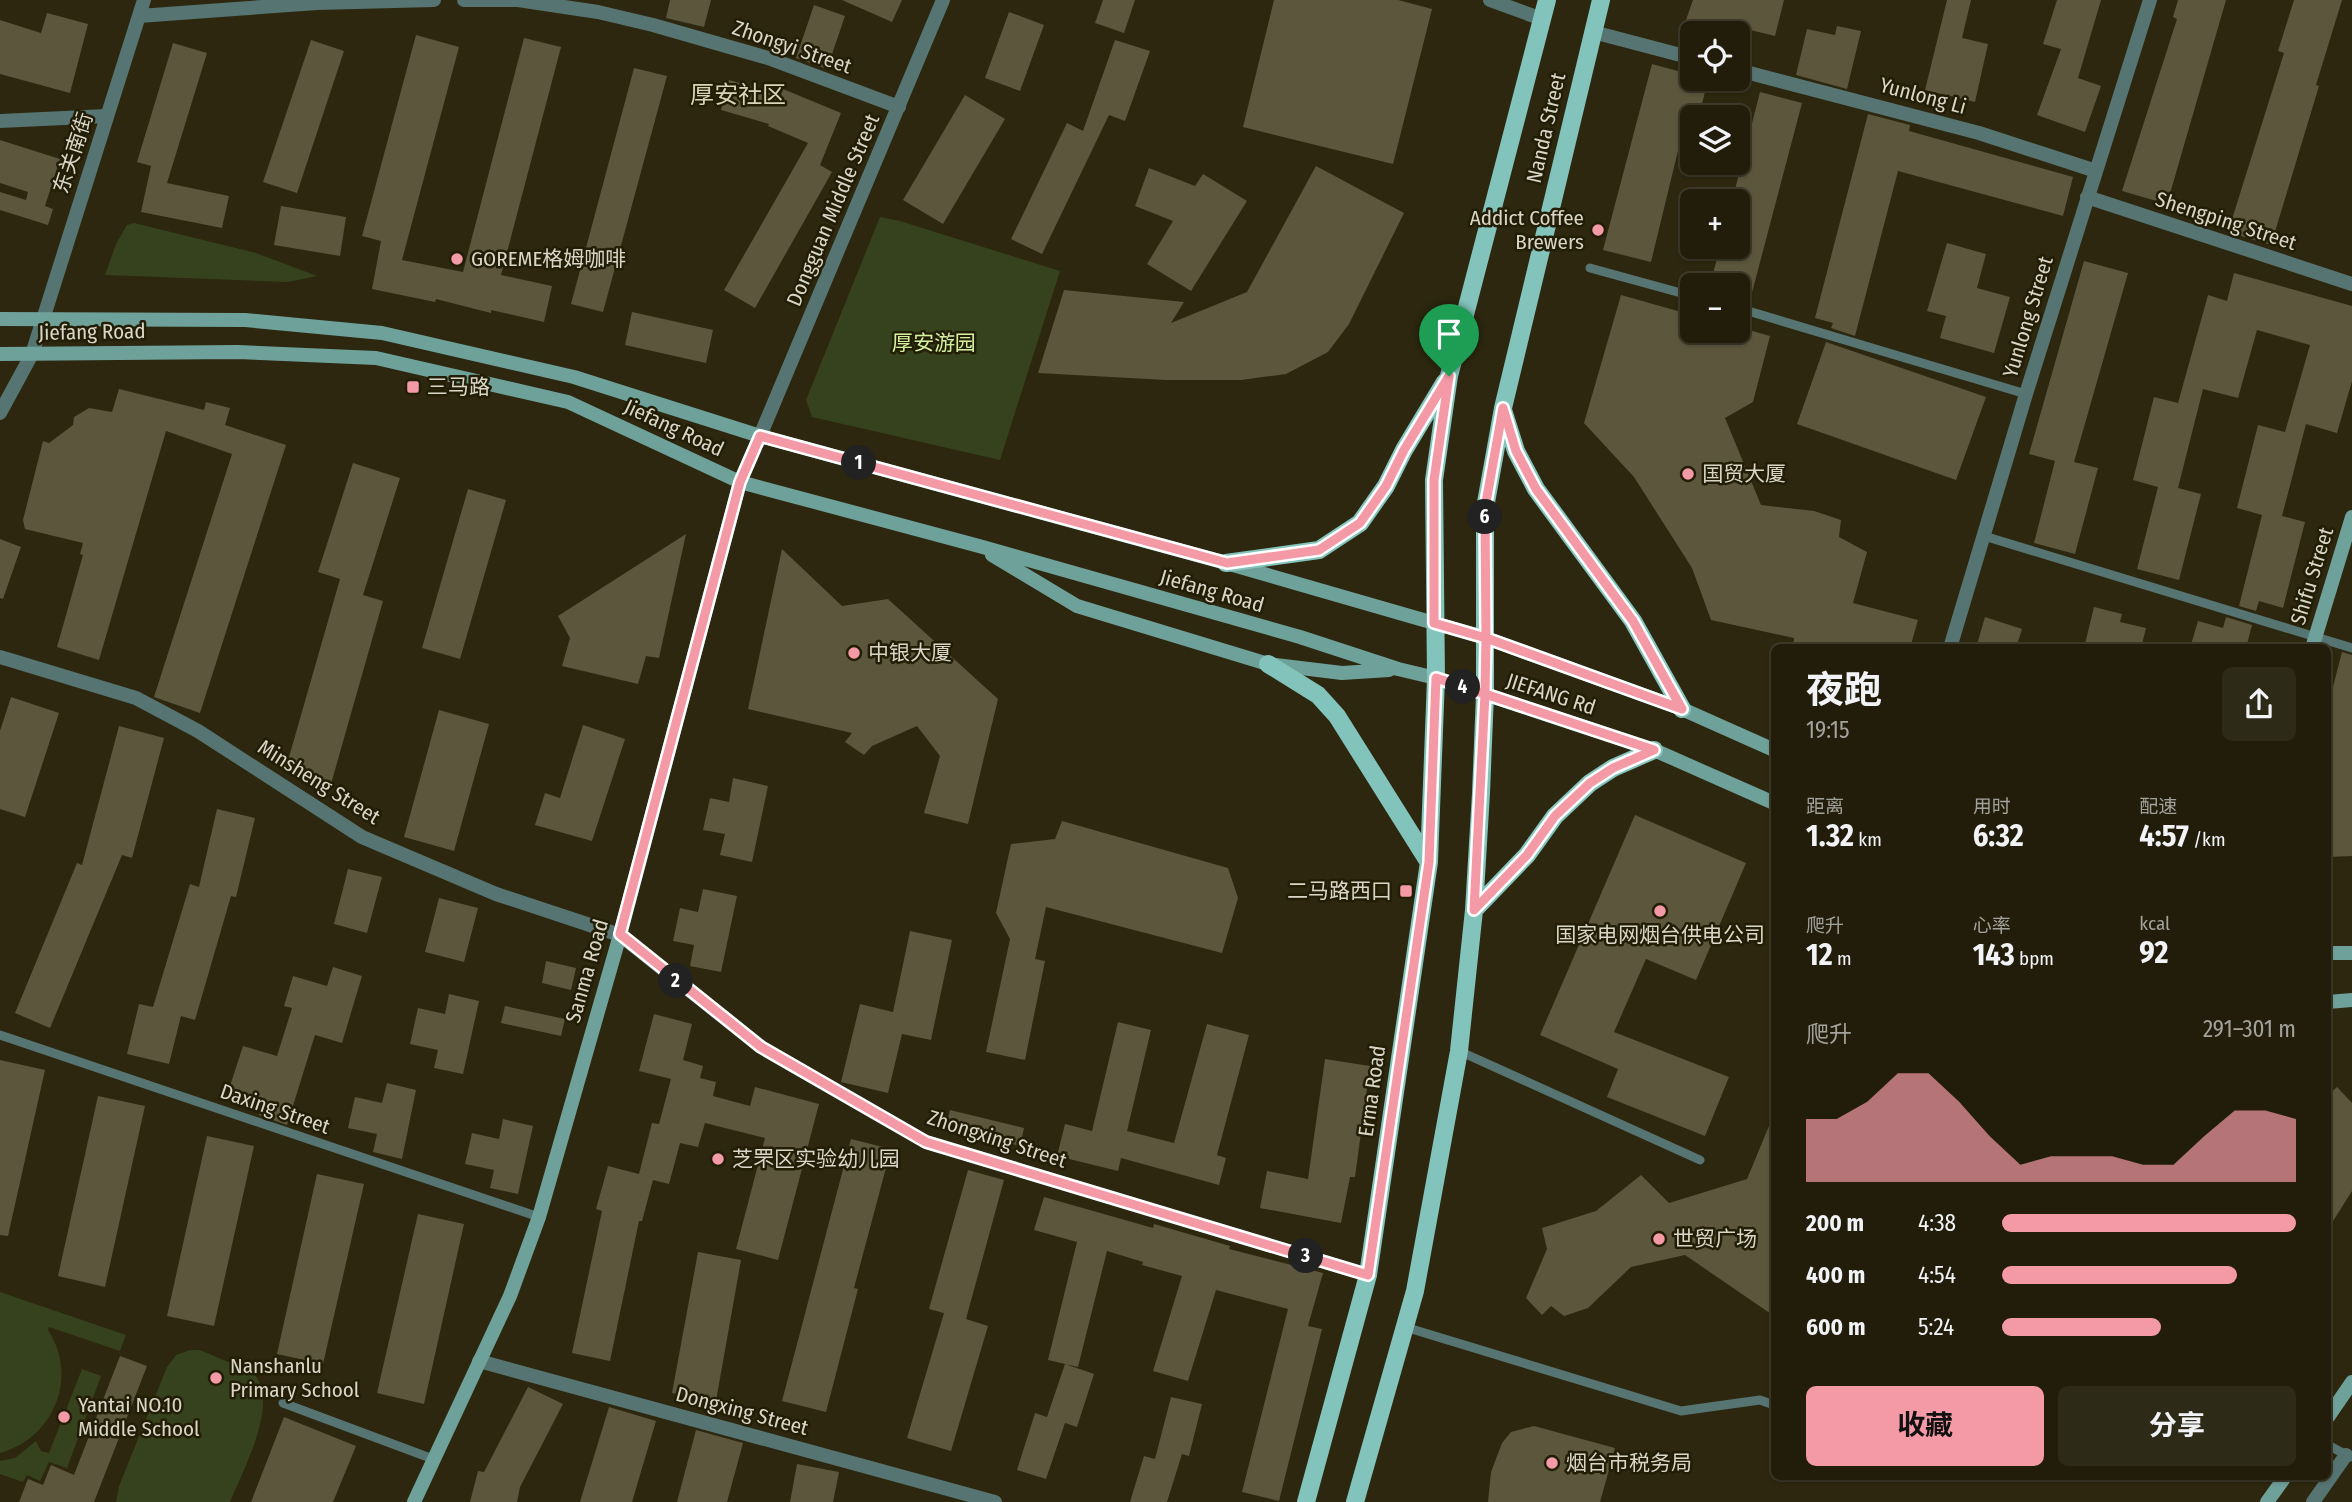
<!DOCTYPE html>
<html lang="zh">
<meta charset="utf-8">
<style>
:root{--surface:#211d0a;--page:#2d2a18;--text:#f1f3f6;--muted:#a2a29c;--line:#3e3b2b;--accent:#f49aa6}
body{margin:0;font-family:"Fira Sans Condensed","Noto Sans SC",sans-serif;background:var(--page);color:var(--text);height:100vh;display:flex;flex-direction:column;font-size:26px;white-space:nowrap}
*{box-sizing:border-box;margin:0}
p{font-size:23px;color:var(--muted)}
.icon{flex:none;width:38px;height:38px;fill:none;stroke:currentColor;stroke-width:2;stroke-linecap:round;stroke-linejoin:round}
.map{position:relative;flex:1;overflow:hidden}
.drawer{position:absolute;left:1771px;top:644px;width:560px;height:836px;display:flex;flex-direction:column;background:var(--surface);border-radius:10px;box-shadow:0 2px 5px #0004,0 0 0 2px var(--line)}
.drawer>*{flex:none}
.fabs{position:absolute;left:1680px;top:21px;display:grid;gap:14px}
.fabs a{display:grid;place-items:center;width:70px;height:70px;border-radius:10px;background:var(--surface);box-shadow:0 2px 5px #0004,0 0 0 2px var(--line);font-size:35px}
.pin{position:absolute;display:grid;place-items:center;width:60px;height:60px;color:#fff;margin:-72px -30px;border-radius:50% 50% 50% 0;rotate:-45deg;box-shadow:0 0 7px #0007}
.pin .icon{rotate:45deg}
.km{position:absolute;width:35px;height:35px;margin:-18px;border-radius:50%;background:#222;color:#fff;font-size:19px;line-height:35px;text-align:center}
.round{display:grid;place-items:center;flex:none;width:74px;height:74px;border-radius:10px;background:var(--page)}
.headline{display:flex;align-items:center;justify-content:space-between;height:119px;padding:0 35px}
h1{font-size:38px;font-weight:700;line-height:52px}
.metrics{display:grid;grid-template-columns:repeat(3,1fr);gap:10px;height:119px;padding:7px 35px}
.metrics div{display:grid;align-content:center}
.metrics b{font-size:30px;font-weight:700}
.metrics small{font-size:19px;font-weight:400}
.metrics p{font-size:19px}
.chart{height:196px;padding:14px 35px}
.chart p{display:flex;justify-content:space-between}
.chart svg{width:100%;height:126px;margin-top:7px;fill:var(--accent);opacity:.7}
.cta{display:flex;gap:14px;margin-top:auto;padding:14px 35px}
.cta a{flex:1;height:80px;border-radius:10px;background:var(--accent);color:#111;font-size:28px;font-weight:700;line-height:80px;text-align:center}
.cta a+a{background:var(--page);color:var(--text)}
ul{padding:0 35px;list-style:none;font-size:23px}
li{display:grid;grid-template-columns:112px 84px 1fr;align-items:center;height:52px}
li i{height:18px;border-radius:9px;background:var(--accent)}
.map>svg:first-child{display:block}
</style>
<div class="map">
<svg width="2352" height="1502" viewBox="0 0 2352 1502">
<rect width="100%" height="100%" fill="#2c270e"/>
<path fill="#36421d" d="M 880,217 L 900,221 L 1060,271 L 1000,460 L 812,417 L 806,400 Z
M 134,223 L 256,253 L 317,276 L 288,282 L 105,275 L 116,244 L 127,225 Z
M 0,1292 L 126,1335 L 120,1351 L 49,1327 L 48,1330 C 79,1377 54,1438 0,1453 Z
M 190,1350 L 200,1350 L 252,1372 C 282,1399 243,1470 230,1502 L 116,1502 L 119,1486 L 167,1367 L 176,1355 Z
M 82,1369 L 101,1376 L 67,1468 L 49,1462 L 40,1481 L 27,1475 L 23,1482 L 0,1474 L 0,1461 L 15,1458 L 36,1441 L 41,1451 L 49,1453 Z"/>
<path fill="#5b563c" d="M 670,0 L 711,0 L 704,27 L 666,18 Z
M 842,0 L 902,0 L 892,22 Z
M 1103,0 L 1135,0 L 1124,33 L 1095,23 Z
M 1274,0 L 1398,0 L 1432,9 L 1393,164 L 1243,127 Z
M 1693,0 L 1784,0 L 1775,36 L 1734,26 L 1731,33 L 1722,33 L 1686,20 Z
M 1947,0 L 1971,0 L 1962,38 L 1988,44 L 1975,102 L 1925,90 Z
M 2057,0 L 2101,0 L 2078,78 L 2101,86 L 2085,132 L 2037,115 L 2061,49 L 2043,44 Z
M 2178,0 L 2226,0 L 2167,204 L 2122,191 L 2177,19 L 2173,17 Z
M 2294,0 L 2342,0 L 2316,85 L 2319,86 L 2271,245 L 2228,232 L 2284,53 L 2278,51 Z
M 814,5 L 845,16 L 827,69 L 796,58 Z
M 1009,12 L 1044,25 L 1020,91 L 985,78 Z
M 47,13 L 88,24 L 70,93 L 0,74 L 0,20 L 41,33 Z
M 1837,26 L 1861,31 L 1847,89 L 1796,75 L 1807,29 L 1835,35 Z
M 416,35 L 459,47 L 402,260 L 463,272 L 524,38 L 561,47 L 501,275 L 552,286 L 544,322 L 491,310 L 491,313 L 436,299 L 435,302 L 372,289 L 381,241 L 362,236 Z
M 311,40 L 344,51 L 297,193 L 263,182 Z
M 1115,40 L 1150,51 L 1125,121 L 1109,115 L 1042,254 L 1011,239 L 1067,123 L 1083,131 Z
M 173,43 L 207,53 L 167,183 L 229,196 L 222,228 L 141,212 L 151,166 L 137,162 Z
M 1652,64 L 1692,75 L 1692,79 L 1708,79 L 1699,117 L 1692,117 L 1692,132 L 1683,130 L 1651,262 L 1603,250 Z
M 634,68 L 667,76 L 603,312 L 571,304 Z
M 729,80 L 781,95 L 783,89 L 841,113 L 820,165 L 832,172 L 755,308 L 724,290 L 808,143 L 768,126 L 769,124 L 721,110 Z
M 1760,92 L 1802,103 L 1749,304 L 1738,301 L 1738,285 L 1710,285 L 1720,247 L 1738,247 L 1738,201 L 1732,201 Z
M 965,95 L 1005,119 L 943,224 L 903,200 Z
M 1868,114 L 1910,125 L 1909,131 L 2073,177 L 2063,216 L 1898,171 L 1855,336 L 1831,328 L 1833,323 L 1815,318 Z
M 0,140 L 60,159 L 45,206 L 53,209 L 48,225 L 0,210 L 0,192 L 26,200 L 28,192 L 0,183 Z
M 1316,166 L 1404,213 L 1349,324 L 1328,352 L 1286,374 L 1241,380 L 1166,380 L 1038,373 L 1064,290 L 1184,302 L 1171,323 L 1247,292 Z
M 1149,168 L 1195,186 L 1203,174 L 1247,201 L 1191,291 L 1147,264 L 1173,221 L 1135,206 Z
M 281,206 L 346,217 L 340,256 L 274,245 Z
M 1947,243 L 1986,254 L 1977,288 L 2010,297 L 1994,353 L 1940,338 L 1946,316 L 1927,311 Z
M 2084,261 L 2128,273 L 2074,462 L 2098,468 L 2075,554 L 2034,543 L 2055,461 L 2029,454 Z
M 2234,273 L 2352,306 L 2352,381 L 2337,433 L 2306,424 L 2282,516 L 2305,522 L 2283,608 L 2259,601 L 2256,611 L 2239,606 L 2262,515 L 2237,508 L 2258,425 L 2285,432 L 2310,345 L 2257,330 L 2238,398 L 2203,389 L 2178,488 L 2201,494 L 2179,580 L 2137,569 L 2158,487 L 2133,480 L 2154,397 L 2178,403 L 2208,295 L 2227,301 Z
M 1621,295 L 1692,315 L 1692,331 L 1738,331 L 1738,327 L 1770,336 L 1753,402 L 1725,418 L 1761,505 L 1814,511 L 1841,520 L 1839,537 L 1867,552 L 1853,603 L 1918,620 L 1910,648 L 1793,648 L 1794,638 L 1711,620 L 1692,568 L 1634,477 L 1584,423 Z
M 632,312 L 713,330 L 706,363 L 625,345 Z
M 1826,342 L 1986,397 L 1956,480 L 1797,424 Z
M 119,389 L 204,410 L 206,402 L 230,408 L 225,425 L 286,445 L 200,713 L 154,697 L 232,454 L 166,431 L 99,660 L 57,647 L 83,555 L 80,554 L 83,543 L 25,529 L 23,520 L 43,441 L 49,443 L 73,425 L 74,417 L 89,408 L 112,412 Z
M 353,463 L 400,478 L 363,595 L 383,601 L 331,784 L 285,771 L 340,579 L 318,572 Z
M 468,489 L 506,500 L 460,659 L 422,648 Z
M 686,534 L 659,658 L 646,656 L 638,684 L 562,666 L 570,638 L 558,616 Z
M 0,539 L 21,547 L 3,599 L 0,598 Z
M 782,549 L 842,606 L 888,599 L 998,699 L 968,824 L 924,813 L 940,756 L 917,726 L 872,746 L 864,755 L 845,742 L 852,733 L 748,709 Z
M 2094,607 L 2122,614 L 2120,622 L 2146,628 L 2141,648 L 2084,648 Z
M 1985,617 L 2022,629 L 2016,648 L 1976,648 Z
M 2226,617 L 2252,625 L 2246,648 L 2190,648 L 2198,621 L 2223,628 Z
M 2342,652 L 2352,655 L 2352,856 L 2328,857 L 2328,706 Z
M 11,697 L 59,713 L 25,817 L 0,809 L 0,731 Z
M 439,710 L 489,724 L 454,851 L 404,837 Z
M 583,725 L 625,739 L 592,841 L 535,825 L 545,793 L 560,798 Z
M 119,726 L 164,738 L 132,858 L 122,855 L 50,1028 L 15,1013 L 77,863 L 82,865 Z
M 733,778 L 768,786 L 752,862 L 720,855 L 725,834 L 703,830 L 710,798 L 729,802 Z
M 217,809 L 255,818 L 236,897 L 231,896 L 195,1020 L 181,1016 L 169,1064 L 127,1054 L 139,1004 L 153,1007 L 190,884 L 199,887 Z
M 1635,815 L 1746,863 L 1696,980 L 1646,959 L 1614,1032 L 1729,1077 L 1705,1136 L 1607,1097 L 1618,1069 L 1540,1035 Z
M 1062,821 L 1228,868 L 1238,898 L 1222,953 L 1046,907 L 1035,959 L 1045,961 L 1025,1060 L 986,1052 L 1010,939 L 996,913 L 1011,844 L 1055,839 Z
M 348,869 L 382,877 L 367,933 L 334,924 Z
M 703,889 L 737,896 L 721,972 L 690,966 L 694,945 L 673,941 L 680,908 L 698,912 Z
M 439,898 L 478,908 L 464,962 L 425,952 Z
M 910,931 L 952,940 L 931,1040 L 902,1034 L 888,1093 L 841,1082 L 860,1004 L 893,1012 Z
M 546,961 L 576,968 L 571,990 L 542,983 Z
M 333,967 L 362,976 L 342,1043 L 315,1035 L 287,1125 L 259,1115 L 264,1099 L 229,1089 L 243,1046 L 277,1056 L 292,1008 L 284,1006 L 293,976 L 327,986 Z
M 449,994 L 479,1001 L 463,1074 L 434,1068 L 438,1050 L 410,1044 L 418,1008 L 445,1014 Z
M 505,1006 L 565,1019 L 561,1036 L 501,1023 Z
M 654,1014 L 692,1024 L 683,1060 L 703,1066 L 700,1078 L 716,1082 L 713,1096 L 750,1106 L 755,1087 L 819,1104 L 778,1260 L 736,1249 L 765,1138 L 705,1123 L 698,1147 L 680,1143 L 669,1184 L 653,1180 L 642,1221 L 639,1221 L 610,1361 L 572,1353 L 602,1211 L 596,1209 L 608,1166 L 639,1174 L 652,1123 L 659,1124 L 671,1079 L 639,1071 Z
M 1118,1022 L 1151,1030 L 1127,1131 L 1174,1143 L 1207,1024 L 1249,1035 L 1217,1155 L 1226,1158 L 1219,1185 L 1121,1158 L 1118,1171 L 1057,1156 L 1065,1124 L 1092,1131 Z
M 1325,1059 L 1370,1066 L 1355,1177 L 1350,1177 L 1341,1223 L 1260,1208 L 1267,1171 L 1308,1179 Z
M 0,1060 L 45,1070 L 8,1236 L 0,1235 Z
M 387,1083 L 416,1090 L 402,1159 L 373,1152 L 377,1134 L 348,1128 L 355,1097 L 382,1103 Z
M 2337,1087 L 2352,1103 L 2352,1191 L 2328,1229 L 2328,1095 Z
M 98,1096 L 145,1106 L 105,1287 L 58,1276 Z
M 950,1110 L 1024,1128 L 1020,1146 L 946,1128 Z
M 1774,1114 L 1774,1316 L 1685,1255 L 1631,1267 L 1588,1308 L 1564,1316 L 1551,1306 L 1542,1315 L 1526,1298 L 1547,1249 L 1542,1228 L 1596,1211 L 1641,1175 L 1669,1203 L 1747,1179 Z
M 503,1119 L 533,1126 L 518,1194 L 490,1188 L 494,1170 L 465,1164 L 472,1133 L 499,1139 Z
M 207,1136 L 254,1146 L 214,1326 L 167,1316 Z
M 851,1139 L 891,1149 L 854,1288 L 858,1289 L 826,1412 L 782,1401 Z
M 968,1170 L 1004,1180 L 966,1319 L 988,1326 L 951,1451 L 907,1438 L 944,1313 L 929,1309 Z
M 317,1174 L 364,1184 L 323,1364 L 277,1354 Z
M 1044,1197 L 1153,1228 L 1154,1224 L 1230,1246 L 1229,1249 L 1323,1273 L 1308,1326 L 1322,1329 L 1279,1501 L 1242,1492 L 1288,1309 L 1216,1290 L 1188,1381 L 1153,1371 L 1182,1276 L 1142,1265 L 1143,1262 L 1107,1251 L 1078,1367 L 1048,1360 L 1077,1242 L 1034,1230 Z
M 418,1214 L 464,1224 L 424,1404 L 377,1393 Z
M 698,1252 L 741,1260 L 716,1401 L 672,1393 Z
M 120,1356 L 147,1366 L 94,1502 L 19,1502 L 28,1479 L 43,1485 L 51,1465 L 74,1475 Z
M 1065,1364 L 1094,1374 L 1077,1427 L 1065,1423 L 1046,1479 L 1017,1470 L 1035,1413 L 1047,1417 Z
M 528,1387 L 563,1404 L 520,1487 L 517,1502 L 470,1502 L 478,1471 L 484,1472 Z
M 1171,1397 L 1202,1404 L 1189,1456 L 1182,1454 L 1167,1502 L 1130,1502 L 1144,1456 L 1155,1459 Z
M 609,1407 L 656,1421 L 632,1502 L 580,1502 Z
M 284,1417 L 356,1446 L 333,1502 L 251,1502 Z
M 1534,1426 L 1615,1448 L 1600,1502 L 1488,1502 L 1491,1472 L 1502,1443 L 1511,1432 Z
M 696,1430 L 743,1443 L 727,1502 L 677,1502 Z
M 797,1464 L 839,1472 L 833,1502 L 790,1502 Z"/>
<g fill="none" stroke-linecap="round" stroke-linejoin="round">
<path stroke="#567471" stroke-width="9" d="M 1590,268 L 1692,296
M 1738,308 L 2026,394
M 1984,536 L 2352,648
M 0,1035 L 539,1217
M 1459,1051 L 1700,1160
M 1405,1327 L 1681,1411 L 1760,1400 L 1774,1405
M 283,1403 L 433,1459
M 2328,1445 L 2350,1457"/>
<path stroke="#567471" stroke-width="14" d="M 464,0 L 518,0 L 598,12 L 653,25 L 768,58 L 899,107
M 1490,0 L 1542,19
M 139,16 L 317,3 L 434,0
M 1593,32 L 1692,58
M 1738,70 L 1979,133 L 2096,171
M 0,121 L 107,116
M 2087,197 L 2352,284
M 0,413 L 32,354 L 144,0
M 760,436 L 943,0
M 1950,648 L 2026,394 L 2150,0
M 0,657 L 136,698 L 198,731 L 362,837 L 496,894 L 620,935 L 761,1047 L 926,1142 L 1368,1275
M 479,1361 L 995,1502
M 2313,1502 L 2346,1455"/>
<path stroke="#6fa19b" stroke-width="14" d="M 0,319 L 245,320 L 382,333 L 574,377 L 760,436 L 1226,563 L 1486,638 L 1682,709 L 1774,750
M 0,354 L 238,352 L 376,358 L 568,402 L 740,482 L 979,546 L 1300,637 L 1398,669 L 1436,678 L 1654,750 L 1774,803
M 992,555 L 1077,606 L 1268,664 L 1342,673 L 1389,670
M 2312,648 L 2352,517
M 2328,953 L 2352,953
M 2328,1002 L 2352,1000
M 2328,1417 L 2352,1382
M 414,1502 L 510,1296 L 539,1217 L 620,935 L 740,482 L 760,436
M 2267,1502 L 2285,1477"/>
<path stroke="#82c3bb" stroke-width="18" d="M 1503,410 L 1516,451 L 1536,489 L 1633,621 L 1682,709
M 1226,563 L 1319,550 L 1360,523 L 1386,486 L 1404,450 L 1445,382
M 1268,664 L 1318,695 L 1337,716 L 1428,861
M 1474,910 L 1527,855 L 1555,816 L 1590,783 L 1613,768 L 1654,750
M 1306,1502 L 1368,1275 L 1429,862 L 1436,678 L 1434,480 L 1449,376 L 1547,0
M 1355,1502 L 1415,1291 L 1459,1051 L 1474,910 L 1481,793 L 1485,694 L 1485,508 L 1503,408 L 1601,0"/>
</g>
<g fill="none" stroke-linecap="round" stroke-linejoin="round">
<g stroke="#fff" stroke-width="14">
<path id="route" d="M 1449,376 L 1404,450 L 1386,486 L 1360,523 L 1319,550 L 1227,563 L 760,436 L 740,482 L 620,934 L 761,1047 L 926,1142 L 1368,1275 L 1429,862 L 1436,678 L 1485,694 L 1474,910 L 1527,855 L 1555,816 L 1590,783 L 1613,768 L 1654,750 L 1485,694 L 1486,638 L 1682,709 L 1633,621 L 1536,489 L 1516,451 L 1503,408 L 1485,508 L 1486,638 L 1434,623 L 1434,480 L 1449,376"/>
</g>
<use href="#route" stroke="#f49aa6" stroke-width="9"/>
</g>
<g fill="#f49aa6" stroke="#221d05" stroke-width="2.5">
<circle cx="1598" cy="230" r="7"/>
<circle cx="457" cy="259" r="7"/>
<rect x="406" y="380" width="14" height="14" rx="3.5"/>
<circle cx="1688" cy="474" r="7"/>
<circle cx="854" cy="653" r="7"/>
<rect x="1399" y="884" width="14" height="14" rx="3.5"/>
<circle cx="1660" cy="911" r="7"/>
<circle cx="718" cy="1159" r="7"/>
<circle cx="1659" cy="1239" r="7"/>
<circle cx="216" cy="1378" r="7"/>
<circle cx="64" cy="1417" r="7"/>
<circle cx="1552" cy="1463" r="7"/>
</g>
<g text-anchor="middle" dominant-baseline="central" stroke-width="5" stroke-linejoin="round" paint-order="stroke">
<g font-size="21" fill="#d9d6c8" stroke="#221d05">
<text transform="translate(792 47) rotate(19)">Zhongyi Street</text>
<text transform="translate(1923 96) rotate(15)">Yunlong Li</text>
<text transform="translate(1546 128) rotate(-77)">Nanda Street</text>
<text transform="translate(73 153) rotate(-72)">东关南街</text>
<text transform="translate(833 210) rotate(-67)">Dongguan Middle Street</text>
<text transform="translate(2226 221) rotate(18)">Shengping Street</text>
<text transform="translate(2028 317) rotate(-73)">Yunlong Street</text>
<text transform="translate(92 332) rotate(-1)">Jiefang Road</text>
<text transform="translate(674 428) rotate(25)">Jiefang Road</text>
<text transform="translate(2312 576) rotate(-73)">Shifu Street</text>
<text transform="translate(1212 591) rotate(16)">Jiefang Road</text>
<text transform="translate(1551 694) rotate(18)">JIEFANG Rd</text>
<text transform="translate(319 782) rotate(32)">Minsheng Street</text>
<text transform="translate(587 971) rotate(-74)">Sanma Road</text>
<text transform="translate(1372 1091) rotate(-82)">Erma Road</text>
<text transform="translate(275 1109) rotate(19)">Daxing Street</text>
<text transform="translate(997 1139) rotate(18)">Zhongxing Street</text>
<text transform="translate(742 1411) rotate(15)">Dongxing Street</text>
</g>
<g font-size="21" fill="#d9d6c8" stroke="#221d05" text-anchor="start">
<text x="1584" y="218" text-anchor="end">Addict Coffee<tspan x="1584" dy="24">Brewers</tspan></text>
<text x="471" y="259">GOREME格姆咖啡</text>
<text x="427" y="387">三马路</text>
<text x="1702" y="474">国贸大厦</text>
<text x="868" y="653">中银大厦</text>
<text x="1392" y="891" text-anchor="end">二马路西口</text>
<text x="1660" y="935" text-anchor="middle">国家电网烟台供电公司</text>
<text x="732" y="1159">芝罘区实验幼儿园</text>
<text x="1673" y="1239">世贸广场</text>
<text x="230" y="1366">Nanshanlu<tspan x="230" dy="24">Primary School</tspan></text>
<text x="78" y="1405">Yantai NO.10<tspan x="78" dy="24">Middle School</tspan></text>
<text x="1566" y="1463">烟台市税务局</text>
</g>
<g font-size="21" fill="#d4f1a0" stroke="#221d05">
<text x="934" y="343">厚安游园</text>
</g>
<g font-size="24" fill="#dad4b7" stroke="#221d05">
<text x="738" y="95">厚安社区</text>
</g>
</g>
</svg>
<div class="fabs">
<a><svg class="icon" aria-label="locate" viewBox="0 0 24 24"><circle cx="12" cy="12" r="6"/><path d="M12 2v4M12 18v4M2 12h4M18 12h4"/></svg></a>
<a><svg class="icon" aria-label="layers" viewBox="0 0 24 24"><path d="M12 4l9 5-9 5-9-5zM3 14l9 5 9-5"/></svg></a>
<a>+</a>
<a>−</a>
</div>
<div class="pin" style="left:1449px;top:376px;background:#1e9e55"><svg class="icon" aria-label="arrive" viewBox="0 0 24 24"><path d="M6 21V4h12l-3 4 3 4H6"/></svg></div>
<b class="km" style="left:859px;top:463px">1</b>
<b class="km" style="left:676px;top:981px">2</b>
<b class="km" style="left:1306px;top:1256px">3</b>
<b class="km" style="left:1463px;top:687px">4</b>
<b class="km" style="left:1485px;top:517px">6</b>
<section class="drawer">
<div class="headline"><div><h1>夜跑</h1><p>19:15</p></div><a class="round"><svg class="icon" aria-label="share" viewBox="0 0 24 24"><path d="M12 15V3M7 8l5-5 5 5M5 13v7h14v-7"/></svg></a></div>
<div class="metrics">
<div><p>距离</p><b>1.32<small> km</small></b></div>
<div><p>用时</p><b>6:32</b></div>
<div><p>配速</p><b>4:57<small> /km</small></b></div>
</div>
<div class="metrics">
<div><p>爬升</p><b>12<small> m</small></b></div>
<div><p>心率</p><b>143<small> bpm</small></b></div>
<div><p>kcal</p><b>92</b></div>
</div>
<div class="chart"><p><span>爬升</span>291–301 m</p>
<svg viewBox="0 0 160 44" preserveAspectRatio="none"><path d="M0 44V22L10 22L20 16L30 6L40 6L50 16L60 28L70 38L80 35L90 35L100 35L110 38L120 38L130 28L140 19L150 19L160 22V44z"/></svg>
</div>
<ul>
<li><b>200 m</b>4:38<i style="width:100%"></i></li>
<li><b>400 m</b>4:54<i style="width:80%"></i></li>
<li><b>600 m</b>5:24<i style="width:54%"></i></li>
</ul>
<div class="cta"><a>收藏</a><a>分享</a></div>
</section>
</div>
